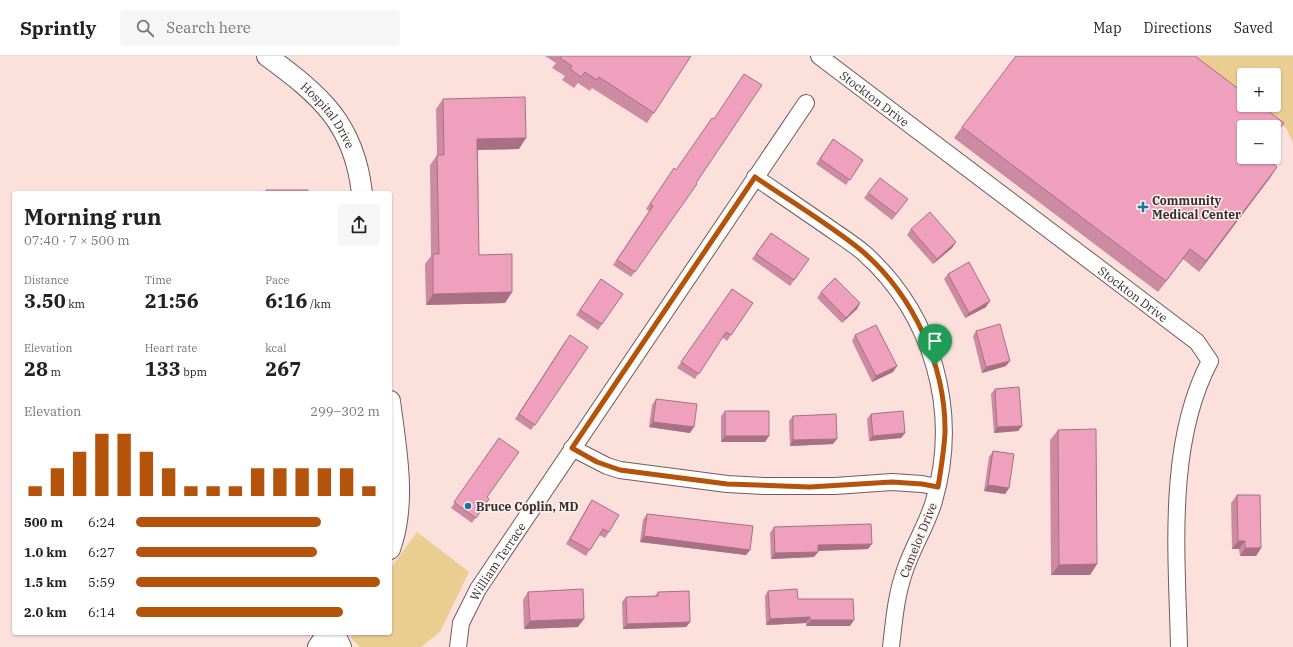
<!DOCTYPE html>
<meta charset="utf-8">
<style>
:root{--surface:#fff;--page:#f6f6f6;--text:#222;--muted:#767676;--line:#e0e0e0;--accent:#b45309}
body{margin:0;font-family:"IBM Plex Serif",serif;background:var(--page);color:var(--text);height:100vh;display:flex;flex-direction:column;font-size:15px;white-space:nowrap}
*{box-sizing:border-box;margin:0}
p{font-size:13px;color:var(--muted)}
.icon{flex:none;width:22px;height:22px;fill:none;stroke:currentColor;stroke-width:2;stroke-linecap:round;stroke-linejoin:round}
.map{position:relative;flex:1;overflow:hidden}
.side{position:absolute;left:12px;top:135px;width:380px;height:444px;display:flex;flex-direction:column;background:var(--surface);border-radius:4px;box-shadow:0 1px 3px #0004}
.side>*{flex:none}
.tools{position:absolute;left:1237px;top:12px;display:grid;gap:8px}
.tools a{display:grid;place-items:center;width:44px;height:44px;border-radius:4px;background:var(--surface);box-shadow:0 1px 3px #0004;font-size:20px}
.pin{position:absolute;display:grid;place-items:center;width:34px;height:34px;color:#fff;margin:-41px -17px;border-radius:50% 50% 50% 0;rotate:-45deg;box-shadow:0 0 4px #0007}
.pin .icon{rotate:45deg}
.round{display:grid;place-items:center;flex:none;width:42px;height:42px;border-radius:4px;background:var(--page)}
.overview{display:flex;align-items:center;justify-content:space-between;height:68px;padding:0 12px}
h1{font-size:22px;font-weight:800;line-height:30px}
.figures{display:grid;grid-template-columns:repeat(3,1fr);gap:6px;height:68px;padding:4px 12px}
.figures div{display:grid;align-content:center}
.figures b{font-size:20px;font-weight:800}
.figures small{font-size:11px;font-weight:400}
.figures p{font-size:11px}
.chart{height:112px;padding:8px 12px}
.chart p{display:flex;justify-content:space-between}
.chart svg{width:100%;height:72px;margin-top:4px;stroke:var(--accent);stroke-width:6}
ul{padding:0 12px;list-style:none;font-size:13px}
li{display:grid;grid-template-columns:64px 48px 1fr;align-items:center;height:30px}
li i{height:10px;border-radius:5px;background:var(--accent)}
header{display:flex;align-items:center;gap:24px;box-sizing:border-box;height:56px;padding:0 20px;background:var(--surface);border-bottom:1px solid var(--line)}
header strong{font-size:19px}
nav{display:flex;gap:22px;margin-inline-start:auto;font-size:14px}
.search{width:280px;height:36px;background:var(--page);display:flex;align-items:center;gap:10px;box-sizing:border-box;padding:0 14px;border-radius:4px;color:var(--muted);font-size:15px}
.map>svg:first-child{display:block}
</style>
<header>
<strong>Sprintly</strong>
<div class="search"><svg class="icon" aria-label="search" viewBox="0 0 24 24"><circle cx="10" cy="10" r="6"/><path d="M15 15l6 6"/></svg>Search here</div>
<nav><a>Map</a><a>Directions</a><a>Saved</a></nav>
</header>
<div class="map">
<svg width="1293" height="591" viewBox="0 0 1293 591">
<rect width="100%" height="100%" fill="#fce0dc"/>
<path fill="#eace91" d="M 1190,0 L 1293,0 L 1293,87 L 1286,72 L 1255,49 L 1274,49 L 1274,19 L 1244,19 L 1244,41 Z
M 417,476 L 469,516 L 440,576 L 421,591 L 360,591 L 351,582 L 352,577 L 390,577 L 390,513 Z"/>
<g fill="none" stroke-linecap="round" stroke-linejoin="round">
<g stroke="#735b58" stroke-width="18">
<g id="minor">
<path id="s1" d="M 819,0 L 1197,286 L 1210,305 C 1166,388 1177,499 1179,591"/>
<path d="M 755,121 C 777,136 800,152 822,167 C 836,177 851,186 864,197 C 933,259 960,355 934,445 C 927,469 913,490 905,514 C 896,539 894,565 891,591"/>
<path d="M 572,392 L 607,410 L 620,414 L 727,428 L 764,430 L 835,430 L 892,426 L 922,428 L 937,431"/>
<path id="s2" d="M 458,591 L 461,567 L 478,533 L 806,47"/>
</g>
</g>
<g stroke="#735b58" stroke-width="22">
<g id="tertiary">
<path id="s3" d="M 267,0 C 320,39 354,67 362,137"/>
<path d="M 390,345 C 396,393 407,446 390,493"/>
<path d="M 318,591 L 328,577"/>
</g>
</g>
<g stroke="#735b58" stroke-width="24">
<path id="secondary" d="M 333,577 L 340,591"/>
</g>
<use href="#minor" stroke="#fff" stroke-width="16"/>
<use href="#tertiary" stroke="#fff" stroke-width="20"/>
<use href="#secondary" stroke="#fff" stroke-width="22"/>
</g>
<path fill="#cd8aa3" d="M 545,0 L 691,0 L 647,67 L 592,32 L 590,35 L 578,27 L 574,32 L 562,24 L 565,20 L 552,12 L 556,7 Z
M 443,43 L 519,93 L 478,94 L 479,199 L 512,236 L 505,247 L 426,249 L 425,208 L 431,200 L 430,109 L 437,99 L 436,53 Z
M 962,71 L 1244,101 L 1277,111 L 1199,216 L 1183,203 L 1158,236 L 954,82 Z
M 833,83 L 863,104 L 846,129 L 816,108 Z
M 674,112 L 697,128 L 631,221 L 613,209 L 649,155 L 646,153 Z
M 868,137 L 908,143 L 892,164 L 864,142 Z
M 911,173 L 956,186 L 952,192 L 933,208 L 907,179 Z
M 771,177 L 809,203 L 790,230 L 752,203 Z
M 948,218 L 986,251 L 965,262 L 944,223 Z
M 601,223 L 623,238 L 598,274 L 576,259 Z
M 732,233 L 753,247 L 727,285 L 722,281 L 695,323 L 677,312 Z
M 821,236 L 860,247 L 857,253 L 842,267 L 817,242 Z
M 976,275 L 1006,310 L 982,317 L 973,280 Z
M 855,279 L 897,310 L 893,316 L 872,326 L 852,285 Z
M 566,284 L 588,291 L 531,374 L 515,363 Z
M 995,333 L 1022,370 L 1018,375 L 994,377 L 991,338 Z
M 656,343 L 690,377 L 649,371 L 652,349 Z
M 725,355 L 769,380 L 765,386 L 721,386 L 721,360 Z
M 871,358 L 905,377 L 901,382 L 869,385 L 867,363 Z
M 793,360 L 833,388 L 790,390 L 789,365 Z
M 1058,374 L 1097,508 L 1090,519 L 1051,519 L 1050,384 Z
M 499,382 L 487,441 L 489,443 L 472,467 L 451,452 Z
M 993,395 L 1009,432 L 1005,438 L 984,435 L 989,401 Z
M 1237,439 L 1261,492 L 1256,500 L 1240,500 L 1239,493 L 1232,493 L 1231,447 Z
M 592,444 L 609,476 L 605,482 L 599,479 L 586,500 L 566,488 L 588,450 Z
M 647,458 L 750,494 L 746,499 L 640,486 L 643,464 Z
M 774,471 L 868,493 L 818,495 L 818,496 L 814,501 L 771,503 L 770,477 Z
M 768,535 L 798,543 L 850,570 L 806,570 L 806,567 L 766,569 L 765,540 Z
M 528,536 L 578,571 L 524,573 L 523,544 Z
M 658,536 L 690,566 L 686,571 L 623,573 L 622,546 L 626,541 L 655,540 Z"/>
<path fill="#a77084" d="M 526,82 L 519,93 L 470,94 L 477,83 Z
M 1277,111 L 1270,122 L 1199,216 L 1206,205 Z
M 956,186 L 952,192 L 933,208 L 937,203 Z
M 1190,193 L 1183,203 L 1158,236 L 1166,225 Z
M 512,236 L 505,247 L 426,249 L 433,238 Z
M 990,245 L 986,251 L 965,262 L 969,257 Z
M 860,247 L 857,253 L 842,267 L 846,262 Z
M 1010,305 L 1006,310 L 982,317 L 986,311 Z
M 897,310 L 893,316 L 872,326 L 876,320 Z
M 653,366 L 694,371 L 690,377 L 649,371 Z
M 1022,370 L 1018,375 L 994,377 L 997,371 Z
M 905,377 L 901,382 L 869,385 L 873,380 Z
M 725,380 L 769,380 L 765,386 L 721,386 Z
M 837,383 L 833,388 L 790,390 L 793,384 Z
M 988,429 L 1009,432 L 1005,438 L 984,435 Z
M 644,480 L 750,494 L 746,499 L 640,486 Z
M 1238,485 L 1245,485 L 1239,493 L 1232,493 Z
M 872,488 L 868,493 L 814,495 L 818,489 Z
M 1245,492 L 1261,492 L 1256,500 L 1240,500 Z
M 818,496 L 814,501 L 771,503 L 775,497 Z
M 1097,508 L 1090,519 L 1051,519 L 1059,509 Z
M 810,561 L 806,567 L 766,569 L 770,563 Z
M 584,563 L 578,571 L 524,573 L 530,565 Z
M 810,564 L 854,564 L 850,570 L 806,570 Z
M 690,566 L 686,571 L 623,573 L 627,568 Z"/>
<path fill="#eea0bd" stroke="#a77084" d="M 561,0 L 691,0 L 654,57 L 599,21 L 597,24 L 585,16 L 581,21 L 570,13 L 572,10 L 560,2 Z
M 1016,0 L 1195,0 L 1244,37 L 1244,49 L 1260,49 L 1284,67 L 1274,80 L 1274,71 L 1244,71 L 1244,101 L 1264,101 L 1277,111 L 1206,205 L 1190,193 L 1166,225 L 962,71 Z
M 744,18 L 762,29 L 696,127 L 697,128 L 635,216 L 617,204 L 653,150 L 650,148 L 674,112 L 676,114 L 712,62 L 714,63 Z
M 525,41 L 526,82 L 477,83 L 479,199 L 512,198 L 512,236 L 433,238 L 433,198 L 439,198 L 437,99 L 444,99 L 443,43 Z
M 833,83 L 863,104 L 850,124 L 820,103 Z
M 880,122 L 908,143 L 896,158 L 868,137 Z
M 266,134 L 308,134 L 308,137 L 266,137 Z
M 930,156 L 956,186 L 937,203 L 911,173 Z
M 771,177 L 809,203 L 794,224 L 756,198 Z
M 969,206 L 990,245 L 969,257 L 948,218 Z
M 835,222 L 860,247 L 846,262 L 821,236 Z
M 601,223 L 623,238 L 602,268 L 580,254 Z
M 732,233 L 753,247 L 731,279 L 726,276 L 699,318 L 681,306 Z
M 1000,268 L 1010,305 L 986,311 L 976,275 Z
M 876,269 L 897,310 L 876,320 L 855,279 Z
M 570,279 L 588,291 L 535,369 L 519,358 Z
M 1019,331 L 1022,370 L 997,371 L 995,333 Z
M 656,343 L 697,348 L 694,371 L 653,366 Z
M 725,355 L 769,355 L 769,380 L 725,380 Z
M 903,355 L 905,377 L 873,380 L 871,358 Z
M 836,358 L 837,383 L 793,384 L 793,360 Z
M 1096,373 L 1097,508 L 1059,509 L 1058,374 Z
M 499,382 L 519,396 L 487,441 L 489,443 L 476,462 L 454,446 Z
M 993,395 L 1014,398 L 1009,432 L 988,429 Z
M 1237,439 L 1260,439 L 1261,492 L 1245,492 L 1245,485 L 1238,485 Z
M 592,444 L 619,459 L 609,476 L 603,473 L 590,494 L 570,483 Z
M 647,458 L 753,470 L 750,494 L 644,480 Z
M 871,468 L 872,488 L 818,489 L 818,496 L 775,497 L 774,471 Z
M 583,533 L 584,563 L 530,565 L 528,536 Z
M 797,533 L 798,543 L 853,543 L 854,564 L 810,564 L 810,561 L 770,563 L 768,535 Z
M 689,535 L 690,566 L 627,568 L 626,541 L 658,540 L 658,536 Z"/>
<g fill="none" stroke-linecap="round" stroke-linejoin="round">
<g stroke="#fff" stroke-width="8">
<path id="route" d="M 755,121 C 790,145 829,168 862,195 C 913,239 946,309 945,377 C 944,395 941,413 938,431 L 922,428 L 892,426 L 810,431 L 727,428 L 620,414 L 597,406 L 572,392 Z"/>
</g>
<use href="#route" stroke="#b45309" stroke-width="5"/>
</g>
<g fill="#1476a3" stroke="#fdf2f0" stroke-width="1.5">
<path d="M1141 145h4v4h4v4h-4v4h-4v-4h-4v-4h4z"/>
<circle cx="468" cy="450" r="4"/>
</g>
<g text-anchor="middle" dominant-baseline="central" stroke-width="3" stroke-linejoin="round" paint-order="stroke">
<g font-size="12" fill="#372d2b" stroke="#fdf2f0">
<text stroke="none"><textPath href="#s1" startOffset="70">Stockton Drive</textPath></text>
<text stroke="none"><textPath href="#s3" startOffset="86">Hospital Drive</textPath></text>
<text stroke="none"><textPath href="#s1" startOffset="394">Stockton Drive</textPath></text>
<text transform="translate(918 484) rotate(-68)">Camelot Drive</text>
<text stroke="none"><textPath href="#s2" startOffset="96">William Terrace</textPath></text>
</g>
<g font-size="12" font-weight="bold" fill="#372d2b" stroke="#fdf2f0" text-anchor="start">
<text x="1152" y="144">Community<tspan x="1152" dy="14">Medical Center</tspan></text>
<text x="476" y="450">Bruce Coplin, MD</text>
</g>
</g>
</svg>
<div class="tools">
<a>+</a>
<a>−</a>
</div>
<div class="pin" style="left:935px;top:309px;background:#1e9e55"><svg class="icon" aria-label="arrive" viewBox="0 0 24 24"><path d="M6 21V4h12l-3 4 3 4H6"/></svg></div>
<section class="side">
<div class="overview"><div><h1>Morning run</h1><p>07:40 · 7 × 500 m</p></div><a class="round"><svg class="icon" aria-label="share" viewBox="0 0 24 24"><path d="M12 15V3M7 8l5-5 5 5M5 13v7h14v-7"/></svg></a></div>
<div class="figures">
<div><p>Distance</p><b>3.50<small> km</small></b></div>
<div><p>Time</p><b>21:56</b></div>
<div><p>Pace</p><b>6:16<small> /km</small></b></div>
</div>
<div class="figures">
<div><p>Elevation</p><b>28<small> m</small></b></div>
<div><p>Heart rate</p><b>133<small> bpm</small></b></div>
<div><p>kcal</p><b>267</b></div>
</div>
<div class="chart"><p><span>Elevation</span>299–302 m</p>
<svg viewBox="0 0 160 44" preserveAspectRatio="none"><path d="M5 44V38M15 44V27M25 44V17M35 44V6M45 44V6M55 44V17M65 44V27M75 44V38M85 44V38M95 44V38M105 44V27M115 44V27M125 44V27M135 44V27M145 44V27M155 44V38"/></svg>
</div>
<ul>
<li><b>500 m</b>6:24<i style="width:76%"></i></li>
<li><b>1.0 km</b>6:27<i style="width:74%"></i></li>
<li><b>1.5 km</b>5:59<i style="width:100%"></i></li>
<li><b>2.0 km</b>6:14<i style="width:85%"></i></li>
</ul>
</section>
</div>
